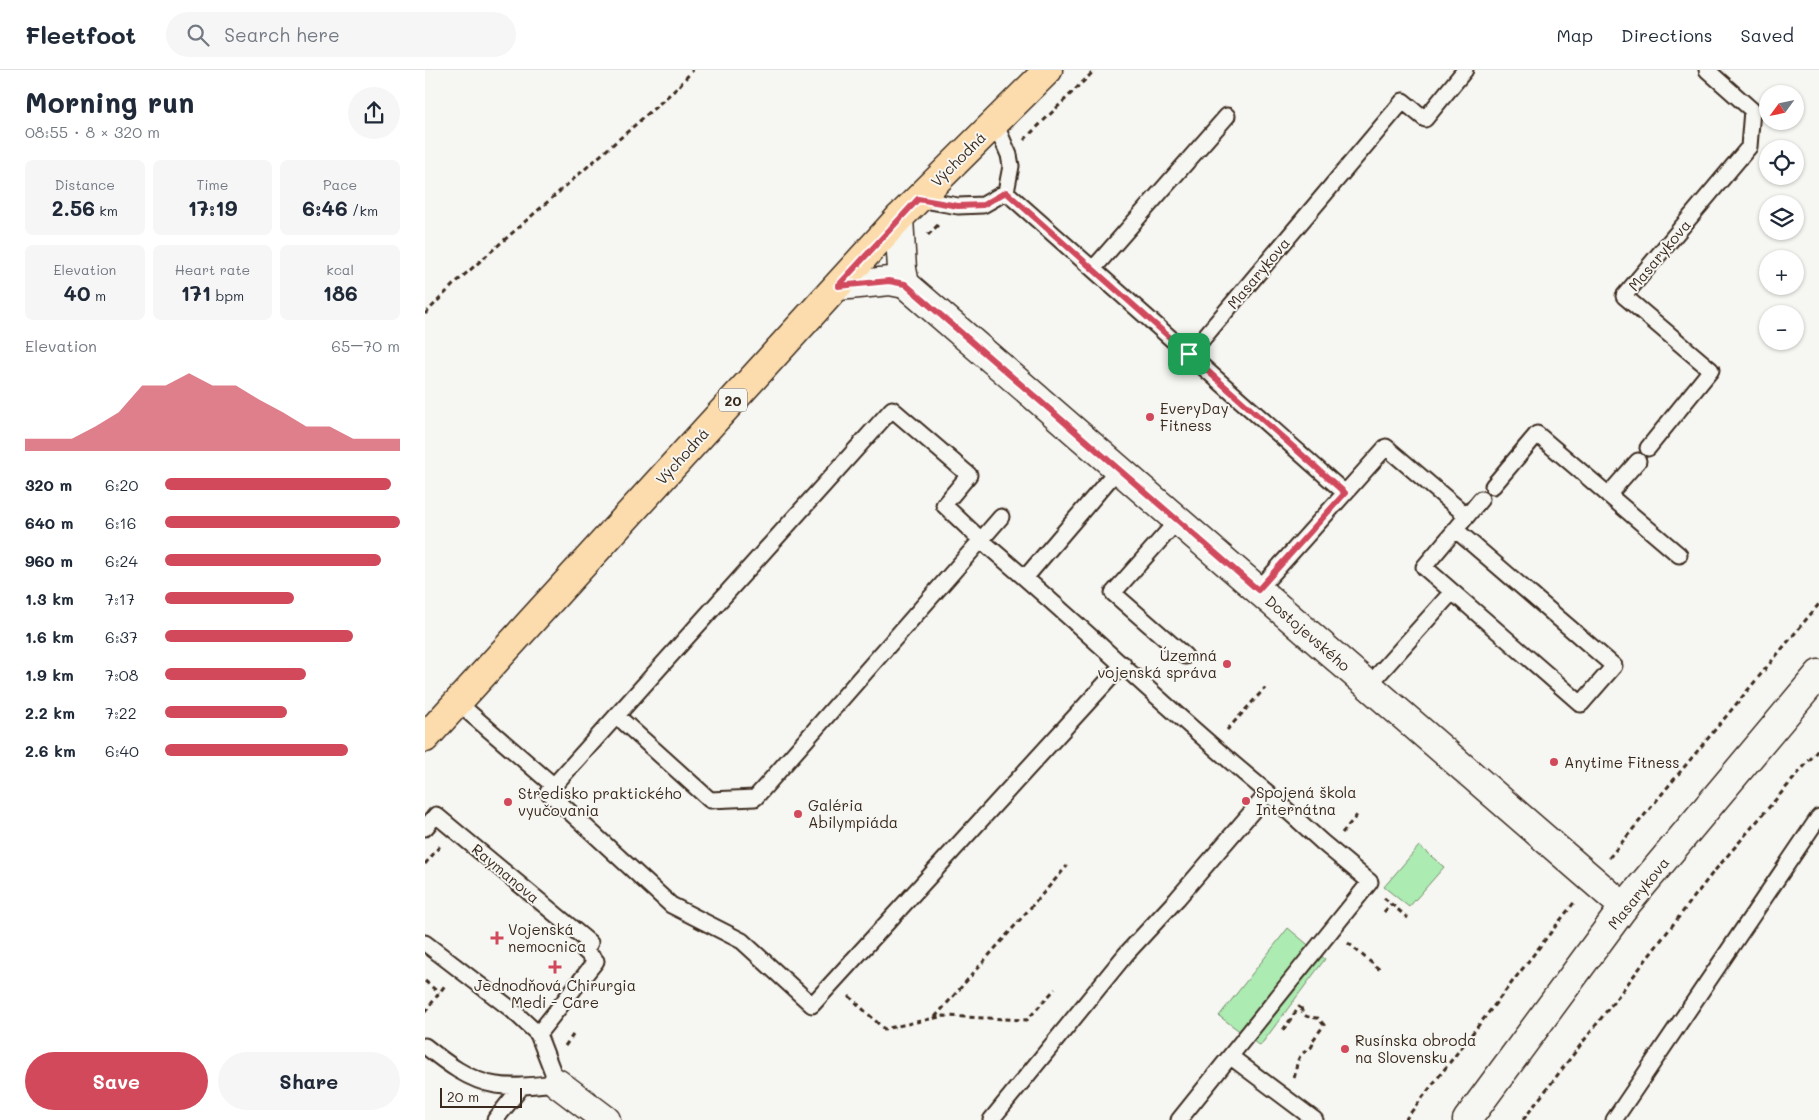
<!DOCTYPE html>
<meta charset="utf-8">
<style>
:root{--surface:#fff;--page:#f6f6f7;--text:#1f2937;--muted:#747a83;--line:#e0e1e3;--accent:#d1495b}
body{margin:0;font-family:Mali,sans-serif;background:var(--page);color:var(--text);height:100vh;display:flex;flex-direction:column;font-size:19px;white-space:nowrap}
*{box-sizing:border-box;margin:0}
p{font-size:16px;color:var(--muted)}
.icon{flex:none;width:28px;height:28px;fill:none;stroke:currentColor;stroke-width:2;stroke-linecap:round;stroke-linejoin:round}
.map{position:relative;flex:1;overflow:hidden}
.details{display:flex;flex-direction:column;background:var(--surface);width:425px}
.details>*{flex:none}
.needle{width:32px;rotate:237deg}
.tools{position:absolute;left:1334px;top:15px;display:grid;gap:10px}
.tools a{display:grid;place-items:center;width:45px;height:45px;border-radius:50%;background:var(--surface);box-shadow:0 1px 4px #0004;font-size:25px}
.scale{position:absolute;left:15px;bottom:12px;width:82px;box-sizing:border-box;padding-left:5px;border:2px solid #3b2a1e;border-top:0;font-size:14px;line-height:18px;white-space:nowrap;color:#3b2a1e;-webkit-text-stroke:4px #f6f6f2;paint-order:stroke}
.pin{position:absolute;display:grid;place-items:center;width:42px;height:42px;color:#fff;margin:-21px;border-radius:10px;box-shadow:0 2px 8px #0006}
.round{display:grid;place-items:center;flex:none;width:52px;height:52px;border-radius:26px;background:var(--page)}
.headline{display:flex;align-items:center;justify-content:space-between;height:85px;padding:0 25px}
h1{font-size:28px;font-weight:800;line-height:38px}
.stats{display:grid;grid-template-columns:repeat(3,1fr);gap:8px;height:85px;padding:5px 25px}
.stats div{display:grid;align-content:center;border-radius:8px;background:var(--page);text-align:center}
.stats b{font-size:21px;font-weight:800}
.stats small{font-size:14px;font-weight:400}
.stats p{font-size:14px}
.chart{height:140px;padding:10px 25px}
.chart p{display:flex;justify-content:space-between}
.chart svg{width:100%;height:90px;margin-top:5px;fill:var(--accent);opacity:.7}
.action{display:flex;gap:10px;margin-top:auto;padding:10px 25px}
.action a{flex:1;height:58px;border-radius:30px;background:var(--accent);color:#fff;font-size:20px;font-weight:800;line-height:58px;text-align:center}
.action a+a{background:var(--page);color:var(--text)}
ul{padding:0 25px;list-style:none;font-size:16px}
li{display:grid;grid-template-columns:80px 60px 1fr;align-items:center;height:38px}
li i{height:12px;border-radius:6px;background:var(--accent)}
header{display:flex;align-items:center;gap:30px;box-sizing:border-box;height:70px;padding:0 25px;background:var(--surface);border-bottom:1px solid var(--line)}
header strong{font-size:24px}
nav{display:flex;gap:28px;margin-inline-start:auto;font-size:18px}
.search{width:350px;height:45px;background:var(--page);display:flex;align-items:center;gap:12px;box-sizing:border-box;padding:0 18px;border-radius:28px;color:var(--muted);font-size:19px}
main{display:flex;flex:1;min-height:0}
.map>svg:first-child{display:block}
</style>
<header>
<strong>Fleetfoot</strong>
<div class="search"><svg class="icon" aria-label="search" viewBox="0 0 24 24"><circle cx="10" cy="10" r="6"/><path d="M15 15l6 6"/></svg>Search here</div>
<nav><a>Map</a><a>Directions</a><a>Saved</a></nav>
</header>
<main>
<section class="details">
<div class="headline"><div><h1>Morning run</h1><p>08:55 · 8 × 320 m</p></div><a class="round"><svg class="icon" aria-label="share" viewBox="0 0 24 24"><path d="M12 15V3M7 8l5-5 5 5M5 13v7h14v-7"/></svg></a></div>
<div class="stats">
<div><p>Distance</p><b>2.56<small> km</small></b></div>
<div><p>Time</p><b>17:19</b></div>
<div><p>Pace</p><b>6:46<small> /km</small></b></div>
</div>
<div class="stats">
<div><p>Elevation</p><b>40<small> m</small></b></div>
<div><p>Heart rate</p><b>171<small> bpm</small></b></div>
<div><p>kcal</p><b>186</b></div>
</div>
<div class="chart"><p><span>Elevation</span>65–70 m</p>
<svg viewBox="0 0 160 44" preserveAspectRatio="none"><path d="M0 44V38L10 38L20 38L30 32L40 25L50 12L60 12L70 6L80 12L90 12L100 19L110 25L120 32L130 32L140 38L150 38L160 38V44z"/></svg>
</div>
<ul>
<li><b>320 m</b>6:20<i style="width:96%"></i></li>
<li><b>640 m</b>6:16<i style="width:100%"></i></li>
<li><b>960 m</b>6:24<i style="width:92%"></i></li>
<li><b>1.3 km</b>7:17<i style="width:55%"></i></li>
<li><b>1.6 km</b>6:37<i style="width:80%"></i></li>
<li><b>1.9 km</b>7:08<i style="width:60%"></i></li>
<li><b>2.2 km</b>7:22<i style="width:52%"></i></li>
<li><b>2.6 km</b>6:40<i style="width:78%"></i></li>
</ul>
<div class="action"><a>Save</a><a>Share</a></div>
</section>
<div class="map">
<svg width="1394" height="1050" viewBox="0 0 1394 1050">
<rect width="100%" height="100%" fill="#f6f6f2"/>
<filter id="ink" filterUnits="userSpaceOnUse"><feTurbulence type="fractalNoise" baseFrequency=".02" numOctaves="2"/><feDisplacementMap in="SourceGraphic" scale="10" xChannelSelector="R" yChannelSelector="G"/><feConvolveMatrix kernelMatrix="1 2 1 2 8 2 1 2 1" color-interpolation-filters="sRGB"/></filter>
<g filter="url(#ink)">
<path fill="#acebb2" stroke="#748a68" d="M 994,776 L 1019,797 L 984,837 L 959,817 Z
M 863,858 L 900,889 L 835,976 L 794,946 Z"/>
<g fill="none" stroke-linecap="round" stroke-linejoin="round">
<g stroke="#3b2a1e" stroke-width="19">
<path id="lane" d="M 581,122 L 920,423 L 833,520
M 493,129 L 533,136 L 558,135 L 581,122 L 586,96 L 584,85 L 570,53
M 668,199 L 802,46
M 765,284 L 978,31 L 1000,49 L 1040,0
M 1223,378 L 1286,300 L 1199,226 L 1324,77 L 1327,40 L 1282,0
M 1068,416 L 1112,364 L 1254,485
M 920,423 L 961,377 L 1042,446 L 999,497 L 1156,634 L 1189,596 L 1031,460
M 1183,425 L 1213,391
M 1042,446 L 1056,429
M 576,447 L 556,470 L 519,435 L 544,405 L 467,339 L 123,722 L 246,835 L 317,871 L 387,935 L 698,594
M 753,450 L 688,523 L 760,586
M 600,508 C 681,579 759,654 843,723
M 944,615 L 1027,522
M 32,632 L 129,716
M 192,646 L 285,730 L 330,728 L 556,470 L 600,508 L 693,399
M 0,758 L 11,745 L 165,873 L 159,880 L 171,891 L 113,964
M 0,873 L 86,939 L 113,964 L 132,1013 C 112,1015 91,1018 71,1015 C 44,1011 20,992 0,976
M 806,987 L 890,1050
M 70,1050 L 97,1016
M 566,1050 L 701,884 L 752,829 L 843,723 L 897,772 L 945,812 L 754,1050
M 1189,1050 L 1394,747"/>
</g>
<g stroke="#3b2a1e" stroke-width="31">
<path id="street" d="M 474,148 L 477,199 L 480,214 L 1199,837
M 413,216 L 465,211 L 480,214
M 132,1013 L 181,1050"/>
</g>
<g stroke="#3b2a1e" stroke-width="31">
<path id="secondary" d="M 1042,1050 L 1199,837 L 1394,604"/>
</g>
<g stroke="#3b2a1e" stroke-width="31">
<path id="primary" d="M 0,668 L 474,148 L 623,0"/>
</g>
<path stroke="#3b2a1e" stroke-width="3" stroke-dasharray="5 4" stroke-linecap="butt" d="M 599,70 L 670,0
M 503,165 L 513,155
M 0,244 L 28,215 L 251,19 L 268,0
M 802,660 L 840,618
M 917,763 L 933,744
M 1184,788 L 1394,534
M 0,794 L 15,776
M 959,828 L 983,848
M 959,842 L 966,834
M 923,873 L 955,900
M 0,911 L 14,923
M 424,926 L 459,959 L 519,946 L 602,950 L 630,919
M 0,942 L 21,914
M 510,947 L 642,796
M 858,960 L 875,936
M 140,976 L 148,965
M 869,1008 C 872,1000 870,993 876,985 C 881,979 889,980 888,970 L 899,955 L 893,948 C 883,947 878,948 876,937
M 980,1050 L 1151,830
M 1098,1050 L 1286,805 L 1394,679"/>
<use href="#lane" stroke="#f6f6f2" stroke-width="15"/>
<use href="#street" stroke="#f6f6f2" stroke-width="28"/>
<use href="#secondary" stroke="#f6f6f2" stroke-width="28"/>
<use href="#primary" stroke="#fcdcac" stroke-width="28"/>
</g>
</g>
<g fill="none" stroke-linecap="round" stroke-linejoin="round" filter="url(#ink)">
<g stroke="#fff" stroke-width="10">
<path id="route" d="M 581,122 L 920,423 L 833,520 L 480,214 L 464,211 L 413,216 L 493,129 L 533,136 L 558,135 Z"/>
</g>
<use href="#route" stroke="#d1495b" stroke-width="6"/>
</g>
<g fill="#d1495b" stroke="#f6f6f2" stroke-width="2">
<circle cx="725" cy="347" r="5"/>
<circle cx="802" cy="594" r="5"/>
<circle cx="1129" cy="692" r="5"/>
<circle cx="821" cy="731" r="5"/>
<circle cx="83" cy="732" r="5"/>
<circle cx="373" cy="744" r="5"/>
<path d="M69.5 860.5h5v5h5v5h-5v5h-5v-5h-5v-5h5z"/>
<path d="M127.5 889.5h5v5h5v5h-5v5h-5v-5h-5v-5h5z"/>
<circle cx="920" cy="979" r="5"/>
</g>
<g text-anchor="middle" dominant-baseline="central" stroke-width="4" stroke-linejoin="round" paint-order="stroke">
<rect fill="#f6f6f2" stroke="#73675e" stroke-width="1" x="294" y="318.5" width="28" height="23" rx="4"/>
<g font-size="14" font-weight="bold" fill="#3b2a1e">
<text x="308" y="330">20</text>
</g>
<g font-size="15" fill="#3b2a1e" stroke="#f6f6f2">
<text transform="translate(533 89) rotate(-45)">Východná</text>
<text transform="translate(1234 185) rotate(-50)">Masarykova</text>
<text transform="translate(833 203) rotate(-50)">Masarykova</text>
<text transform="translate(257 386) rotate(-48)">Východná</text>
<text transform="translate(883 563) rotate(41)">Dostojevského</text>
<text transform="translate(81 803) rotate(40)">Raymanova</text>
<text transform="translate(1213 823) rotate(-51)">Masarykova</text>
</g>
<g font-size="15" fill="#3b2a1e" stroke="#f6f6f2" text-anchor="start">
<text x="735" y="338">EveryDay<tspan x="735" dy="17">Fitness</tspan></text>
<text x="792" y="585" text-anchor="end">Územná<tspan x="792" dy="17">vojenská správa</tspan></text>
<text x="1139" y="692">Anytime Fitness</text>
<text x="831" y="722">Spojená škola<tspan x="831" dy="17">Internátna</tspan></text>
<text x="93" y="723">Stredisko praktického<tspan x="93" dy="17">vyučovania</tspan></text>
<text x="383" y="735">Galéria<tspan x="383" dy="17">Abilympiáda</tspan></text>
<text x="83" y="859">Vojenská<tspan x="83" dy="17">nemocnica</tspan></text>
<text x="130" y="915" text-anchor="middle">Jednodňová Chirurgia<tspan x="130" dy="17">Medi - Care</tspan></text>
<text x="930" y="970">Rusínska obroda<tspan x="930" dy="17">na Slovensku</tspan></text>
</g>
</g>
</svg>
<div class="tools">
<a><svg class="needle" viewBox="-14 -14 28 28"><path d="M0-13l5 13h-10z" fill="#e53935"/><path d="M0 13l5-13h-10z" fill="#747a83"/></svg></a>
<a><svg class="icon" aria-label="locate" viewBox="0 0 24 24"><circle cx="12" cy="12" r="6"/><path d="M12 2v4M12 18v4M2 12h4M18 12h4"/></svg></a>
<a><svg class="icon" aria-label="layers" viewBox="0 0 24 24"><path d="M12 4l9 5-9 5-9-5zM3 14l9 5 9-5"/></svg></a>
<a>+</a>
<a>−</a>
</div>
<div class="scale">20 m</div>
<div class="pin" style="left:764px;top:284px;background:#1e9e55"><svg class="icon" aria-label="arrive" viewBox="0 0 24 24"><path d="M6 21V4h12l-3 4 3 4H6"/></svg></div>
</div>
</main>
